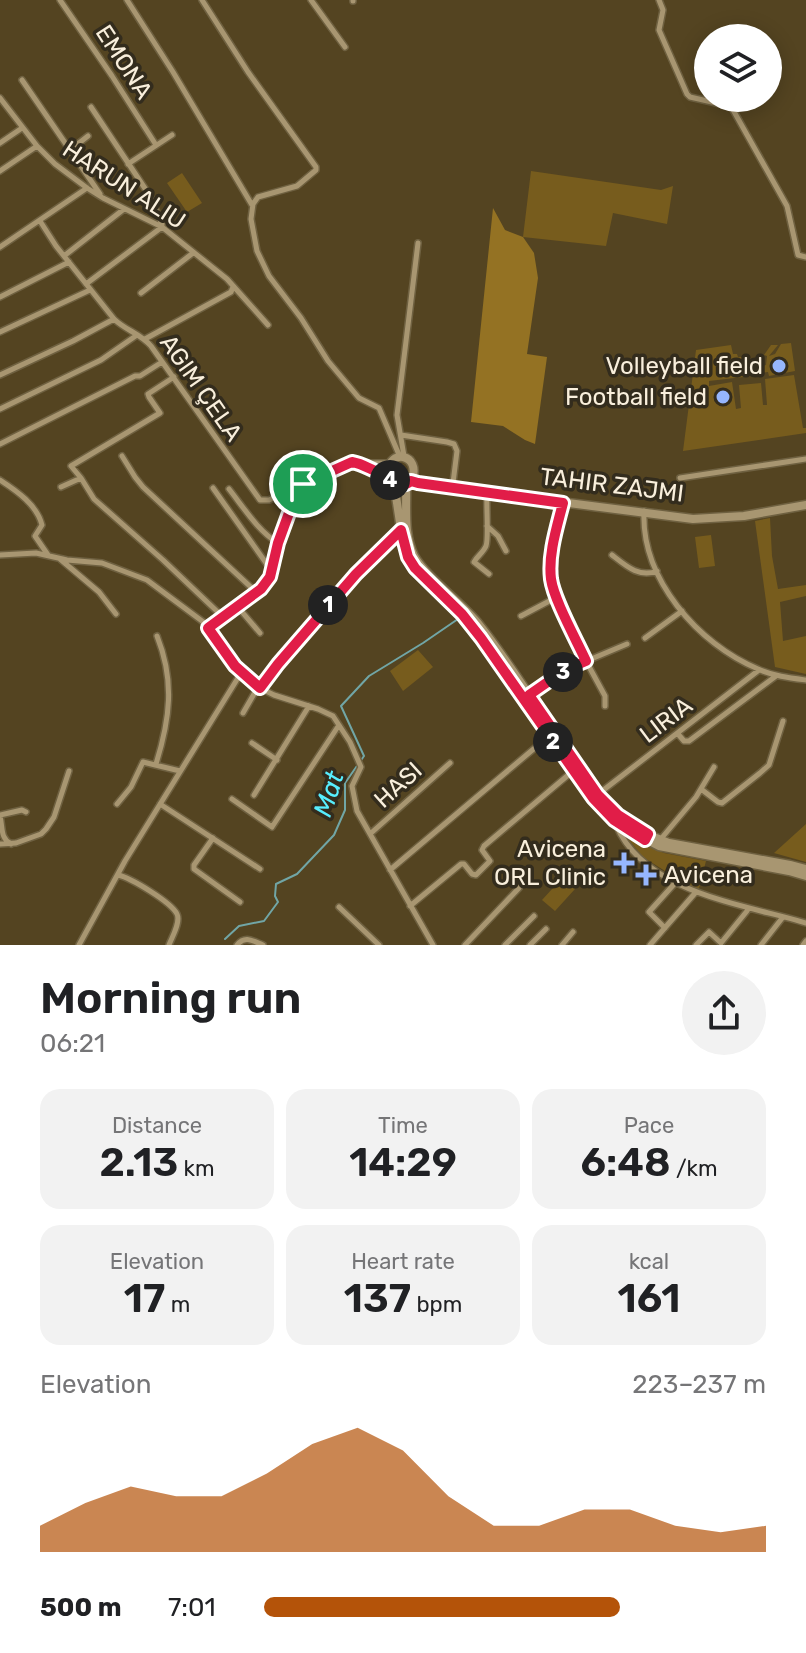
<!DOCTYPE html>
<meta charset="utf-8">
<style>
:root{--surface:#fff;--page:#f2f2f2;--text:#202124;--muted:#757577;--accent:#b45309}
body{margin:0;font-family:Rubik,sans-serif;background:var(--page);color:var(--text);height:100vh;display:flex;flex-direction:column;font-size:30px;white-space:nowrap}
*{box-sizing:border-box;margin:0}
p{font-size:26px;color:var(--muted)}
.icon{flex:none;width:44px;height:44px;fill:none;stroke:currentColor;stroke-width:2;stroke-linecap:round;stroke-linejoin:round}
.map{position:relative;height:945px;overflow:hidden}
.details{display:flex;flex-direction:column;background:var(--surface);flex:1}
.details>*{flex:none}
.buttons{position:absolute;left:694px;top:24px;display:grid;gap:16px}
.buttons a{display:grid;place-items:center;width:88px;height:88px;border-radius:50%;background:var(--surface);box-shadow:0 4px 20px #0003;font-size:40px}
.pin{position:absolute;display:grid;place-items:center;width:68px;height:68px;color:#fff;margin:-34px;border:4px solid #fff;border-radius:50%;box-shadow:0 2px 8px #0007}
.km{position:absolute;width:40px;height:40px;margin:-20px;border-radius:50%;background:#222;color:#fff;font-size:22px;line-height:40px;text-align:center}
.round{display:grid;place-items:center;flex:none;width:84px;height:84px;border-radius:42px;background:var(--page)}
.summary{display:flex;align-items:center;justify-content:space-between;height:136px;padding:0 40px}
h1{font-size:44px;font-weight:600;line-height:60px}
.metrics{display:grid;grid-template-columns:repeat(3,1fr);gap:12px;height:136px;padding:8px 40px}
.metrics div{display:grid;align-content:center;border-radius:20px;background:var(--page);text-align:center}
.metrics b{font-size:40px;font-weight:600}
.metrics small{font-size:22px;font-weight:400}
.metrics p{font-size:22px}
.chart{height:224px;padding:16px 40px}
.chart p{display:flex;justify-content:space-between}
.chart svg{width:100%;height:144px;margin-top:8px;fill:var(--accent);opacity:.7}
ul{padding:0 40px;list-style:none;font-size:26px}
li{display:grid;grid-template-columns:128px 96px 1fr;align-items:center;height:60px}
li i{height:20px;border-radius:10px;background:var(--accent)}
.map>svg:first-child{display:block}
</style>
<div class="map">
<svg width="806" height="945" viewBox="0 0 806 945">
<rect width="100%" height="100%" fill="#544421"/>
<path fill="#775c1d" d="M 531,171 L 661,190 L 673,186 L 667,224 L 613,213 L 606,246 L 523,237 Z
M 182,173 L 202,203 L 187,212 L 167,183 Z
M 791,343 L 795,371 L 769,376 L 768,372 L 761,373 L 760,375 L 709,381 L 709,386 L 732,382 L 736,409 L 741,408 L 739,385 L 761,383 L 763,405 L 767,405 L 765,379 L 794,375 L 803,428 L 806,428 L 806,433 L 683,451 L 696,350 L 731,345 L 733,354 L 737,354 L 738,357 L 749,357 L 762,366 L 766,365 L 767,356 L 764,355 L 771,345 L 778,345 L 769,356 L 775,354 L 781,344 Z
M 770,518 L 772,556 L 778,589 L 806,585 L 806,596 L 780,602 L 783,641 L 806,636 L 806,674 L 775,667 L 755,521 Z
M 711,535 L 715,566 L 699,568 L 695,537 Z
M 418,650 L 433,667 L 403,691 L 390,671 Z
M 806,824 L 806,862 L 774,853 Z
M 628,839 L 664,853 L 706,861 L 698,892 L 643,857 Z
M 563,877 L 575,889 L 555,911 L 542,900 Z"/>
<path fill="#947223" d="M 493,208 L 505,230 L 523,237 L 534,253 L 538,278 L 527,354 L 547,357 L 535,444 L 525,440 L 503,426 L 471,422 Z"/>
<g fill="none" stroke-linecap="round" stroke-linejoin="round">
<path stroke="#71a6a6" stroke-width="2" d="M 225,939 L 239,926 L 264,921 L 278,902 L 275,896 L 276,884 L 297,874 L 334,835 L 345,810 L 345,783 L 364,756 L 341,706 L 369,676 L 423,643 L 458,619"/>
<g stroke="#6f6141" stroke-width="8">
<path id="street" d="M 60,0 L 112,76 L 156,145
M 127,0 L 173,72 L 252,205
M 202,0 L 248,72 L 316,167 L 316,170 L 297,186 L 258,197 L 253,204 L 251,219 L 257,251 L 269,276 L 301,318 L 328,361 L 359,398 L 379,408 L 400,457
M 311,0 L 345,47
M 353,0 L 353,1
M 659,0 L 663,10 L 659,30 L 687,94 L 690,97 L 725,105 L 732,108 L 787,206 L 798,255 L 806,257
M 22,80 L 100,194
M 0,98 L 37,146 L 55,164 L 87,188 L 103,198 L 162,227 L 227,279 L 268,325
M 0,143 L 22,128
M 70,150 L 88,136
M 128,164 L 172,135
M 0,171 L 37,146
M 40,221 L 56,246 L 114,319 C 125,330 141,334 151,346 L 260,500 L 269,500 L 349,463 L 389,463
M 0,247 L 87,188
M 64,256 L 124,209
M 86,284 L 162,227 L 162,224 L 150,196 L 91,107
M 141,293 L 193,253
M 0,297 L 69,262
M 0,332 L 90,290
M 145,339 L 231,292 L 233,287
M 0,375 L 73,341 L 114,319
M 174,377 L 148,394 L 149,397 L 160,413 L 71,466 L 81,478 L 94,499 L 163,560 L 223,617
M 0,409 L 101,360 L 137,335
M 401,435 L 447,442 L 454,444 L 457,451 L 453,483
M 0,444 L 135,376 L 140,376 L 162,362
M 122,456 L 135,477 L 143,487 L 256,592
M 404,456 L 397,415 L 418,243
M 363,465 L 379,474 L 387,475
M 680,478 L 806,459
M 0,480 C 17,491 37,505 42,525 L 35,536 L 48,555
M 61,487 L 81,478
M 213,488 L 271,570
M 229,489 C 244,508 258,531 278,543
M 487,493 C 486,505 489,539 486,546 C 483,553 477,556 474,562 L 489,574
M 563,503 L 553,549 L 551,579 L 557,597 L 586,661 L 605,696 L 605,706
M 644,511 C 641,579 698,644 758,669 C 773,676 790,678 806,680
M 487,526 L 498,536 L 506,551
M 0,555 L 36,553 L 67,560 L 102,563 L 147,580 L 206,624 L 235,666 L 258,687 L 274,695 L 318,709 L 333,716 L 350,742 L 361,767 L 352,786 L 357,811 L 433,945
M 612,555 C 626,566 639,578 657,571
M 60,559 L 99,592 L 116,614
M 237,606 L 260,633
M 521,616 L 557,597
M 208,628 L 261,589 L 270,577 L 278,543 L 293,502 L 302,484
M 645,638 L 682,611
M 260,688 C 280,659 304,633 328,606 C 350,580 373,551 401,530
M 530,694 L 565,670 L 627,644
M 243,713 L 258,687
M 678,734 L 684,741 L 689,741 L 776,676
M 252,743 L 277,760
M 156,764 C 170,719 175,681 157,636
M 701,789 L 718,802 L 722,803 L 760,773 L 769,765 L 783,721
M 254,795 L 309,706
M 597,795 L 759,670
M 232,799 L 272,827 L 339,725
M 117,804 L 131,787 L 143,762 L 180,771
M 160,804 L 260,869
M 0,815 L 22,810 L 26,812
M 0,816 C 3,828 0,838 11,844
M 616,825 C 645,893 743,904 806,923
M 370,834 L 450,763
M 213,838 L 194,865 L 194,869 L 240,902
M 660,840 L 696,797 L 714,767
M 0,844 L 16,843 L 41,834 L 46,829 L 54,817 L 69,771
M 390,870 L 549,736
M 118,875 C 131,878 171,902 177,914 C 181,922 172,937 169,945
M 410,906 L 461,864 L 464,864 L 472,874 L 476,875 L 490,861 L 482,850 L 484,846 L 573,771
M 339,907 L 379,945
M 665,928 L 649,912 L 676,882
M 79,945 L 125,861 L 241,673
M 237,945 C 245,935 253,941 263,945
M 465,945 L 519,888
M 505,945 L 534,916
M 530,945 L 546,929
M 562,945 L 573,932
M 650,945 L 696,892
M 696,945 L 709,932 L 721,943 L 747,911
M 761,945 L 783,917
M 803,945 L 806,941"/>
</g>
<g stroke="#6f6141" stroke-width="11">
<path id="secondary" d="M 411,481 L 421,484 L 693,519 L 744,516 L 806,505
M 394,483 L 403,485 L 412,479 C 421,455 390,447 387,473 L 394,483 L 402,536 L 412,563 L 462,614 L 481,638 L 573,771 L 607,814 L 622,827 L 659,846 L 789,871 L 806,876
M 406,484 C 407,508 403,533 414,556 C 425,576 460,602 477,622 C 510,663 537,708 567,752 C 581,772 594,793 612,810 C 628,825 648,836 669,843 L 790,865 L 806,869"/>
</g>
<use href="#street" stroke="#a89671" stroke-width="5"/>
<use href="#secondary" stroke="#a89671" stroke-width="8"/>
</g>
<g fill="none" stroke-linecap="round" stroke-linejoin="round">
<g stroke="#fff" stroke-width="16">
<path id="route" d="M 352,462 C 365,464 375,473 387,475 C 392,485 402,488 411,481 L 418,483 L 563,503 C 557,527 548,554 551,579 C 554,600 576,639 586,661 L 565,670 L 529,695 L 598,795 L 618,815 L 648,834 L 645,840 L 614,820 L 593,798 L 481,638 L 462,614 L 415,568 L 408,557 L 401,530 L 356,574 L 278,664 L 260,688 L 235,666 L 208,628 L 261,589 L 270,577 L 278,543 L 293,502 L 303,484 Z"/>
</g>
<use href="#route" stroke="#e11d48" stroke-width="10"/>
</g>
<g fill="#96b6fd" stroke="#332c1d" stroke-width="3">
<circle cx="779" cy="366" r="8"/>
<circle cx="723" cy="397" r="8"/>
<path d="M620 851h8v8h8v8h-8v8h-8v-8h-8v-8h8z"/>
<path d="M642 863h8v8h8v8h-8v8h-8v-8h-8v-8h8z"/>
</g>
<g text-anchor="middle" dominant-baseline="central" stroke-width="7" stroke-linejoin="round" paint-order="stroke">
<g font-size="24" fill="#f9efdc" stroke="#332c1d">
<text transform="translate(124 62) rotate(57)">EMONA</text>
<text transform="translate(124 185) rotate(33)">HARUN ALIU</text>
<text transform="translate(201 388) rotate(55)">AGIM ÇELA</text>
<text transform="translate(612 485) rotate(7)">TAHIR ZAJMI</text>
<text transform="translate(666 720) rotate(-37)">LIRIA</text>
<text transform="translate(398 785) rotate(-42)">HASI</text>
</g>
<g font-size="24" fill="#f9efdc" stroke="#332c1d" text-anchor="end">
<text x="763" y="366">Volleyball field</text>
<text x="707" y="397">Football field</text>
<text x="606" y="849">Avicena<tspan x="606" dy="28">ORL Clinic</tspan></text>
<text x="664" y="875" text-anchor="start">Avicena</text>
</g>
<g font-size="26" font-style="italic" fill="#57eefe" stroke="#332c1d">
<text transform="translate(329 794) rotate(-72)">Mat</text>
</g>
</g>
</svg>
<div class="buttons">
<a><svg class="icon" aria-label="layers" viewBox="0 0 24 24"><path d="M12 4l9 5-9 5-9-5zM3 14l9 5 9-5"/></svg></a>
</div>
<div class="pin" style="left:303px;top:484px;background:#1e9e55"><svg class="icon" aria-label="arrive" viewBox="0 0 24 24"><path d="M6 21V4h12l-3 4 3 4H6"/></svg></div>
<b class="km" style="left:328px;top:605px">1</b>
<b class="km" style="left:553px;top:742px">2</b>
<b class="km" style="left:563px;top:672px">3</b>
<b class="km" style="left:390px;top:480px">4</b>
</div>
<section class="details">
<div class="summary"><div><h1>Morning run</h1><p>06:21</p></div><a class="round"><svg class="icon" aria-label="share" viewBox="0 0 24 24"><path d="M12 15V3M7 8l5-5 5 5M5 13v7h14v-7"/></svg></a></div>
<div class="metrics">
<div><p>Distance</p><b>2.13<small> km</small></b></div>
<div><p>Time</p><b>14:29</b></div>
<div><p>Pace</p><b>6:48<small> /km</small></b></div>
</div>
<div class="metrics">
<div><p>Elevation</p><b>17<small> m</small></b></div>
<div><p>Heart rate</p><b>137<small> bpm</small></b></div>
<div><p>kcal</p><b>161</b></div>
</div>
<div class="chart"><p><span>Elevation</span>223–237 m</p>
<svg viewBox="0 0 160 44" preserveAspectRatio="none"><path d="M0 44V36L10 29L20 24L30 27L40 27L50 20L60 11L70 6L80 13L90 27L100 36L110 36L120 31L130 31L140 36L150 38L160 36V44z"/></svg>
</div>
<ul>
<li><b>500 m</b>7:01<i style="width:71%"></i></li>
</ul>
</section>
